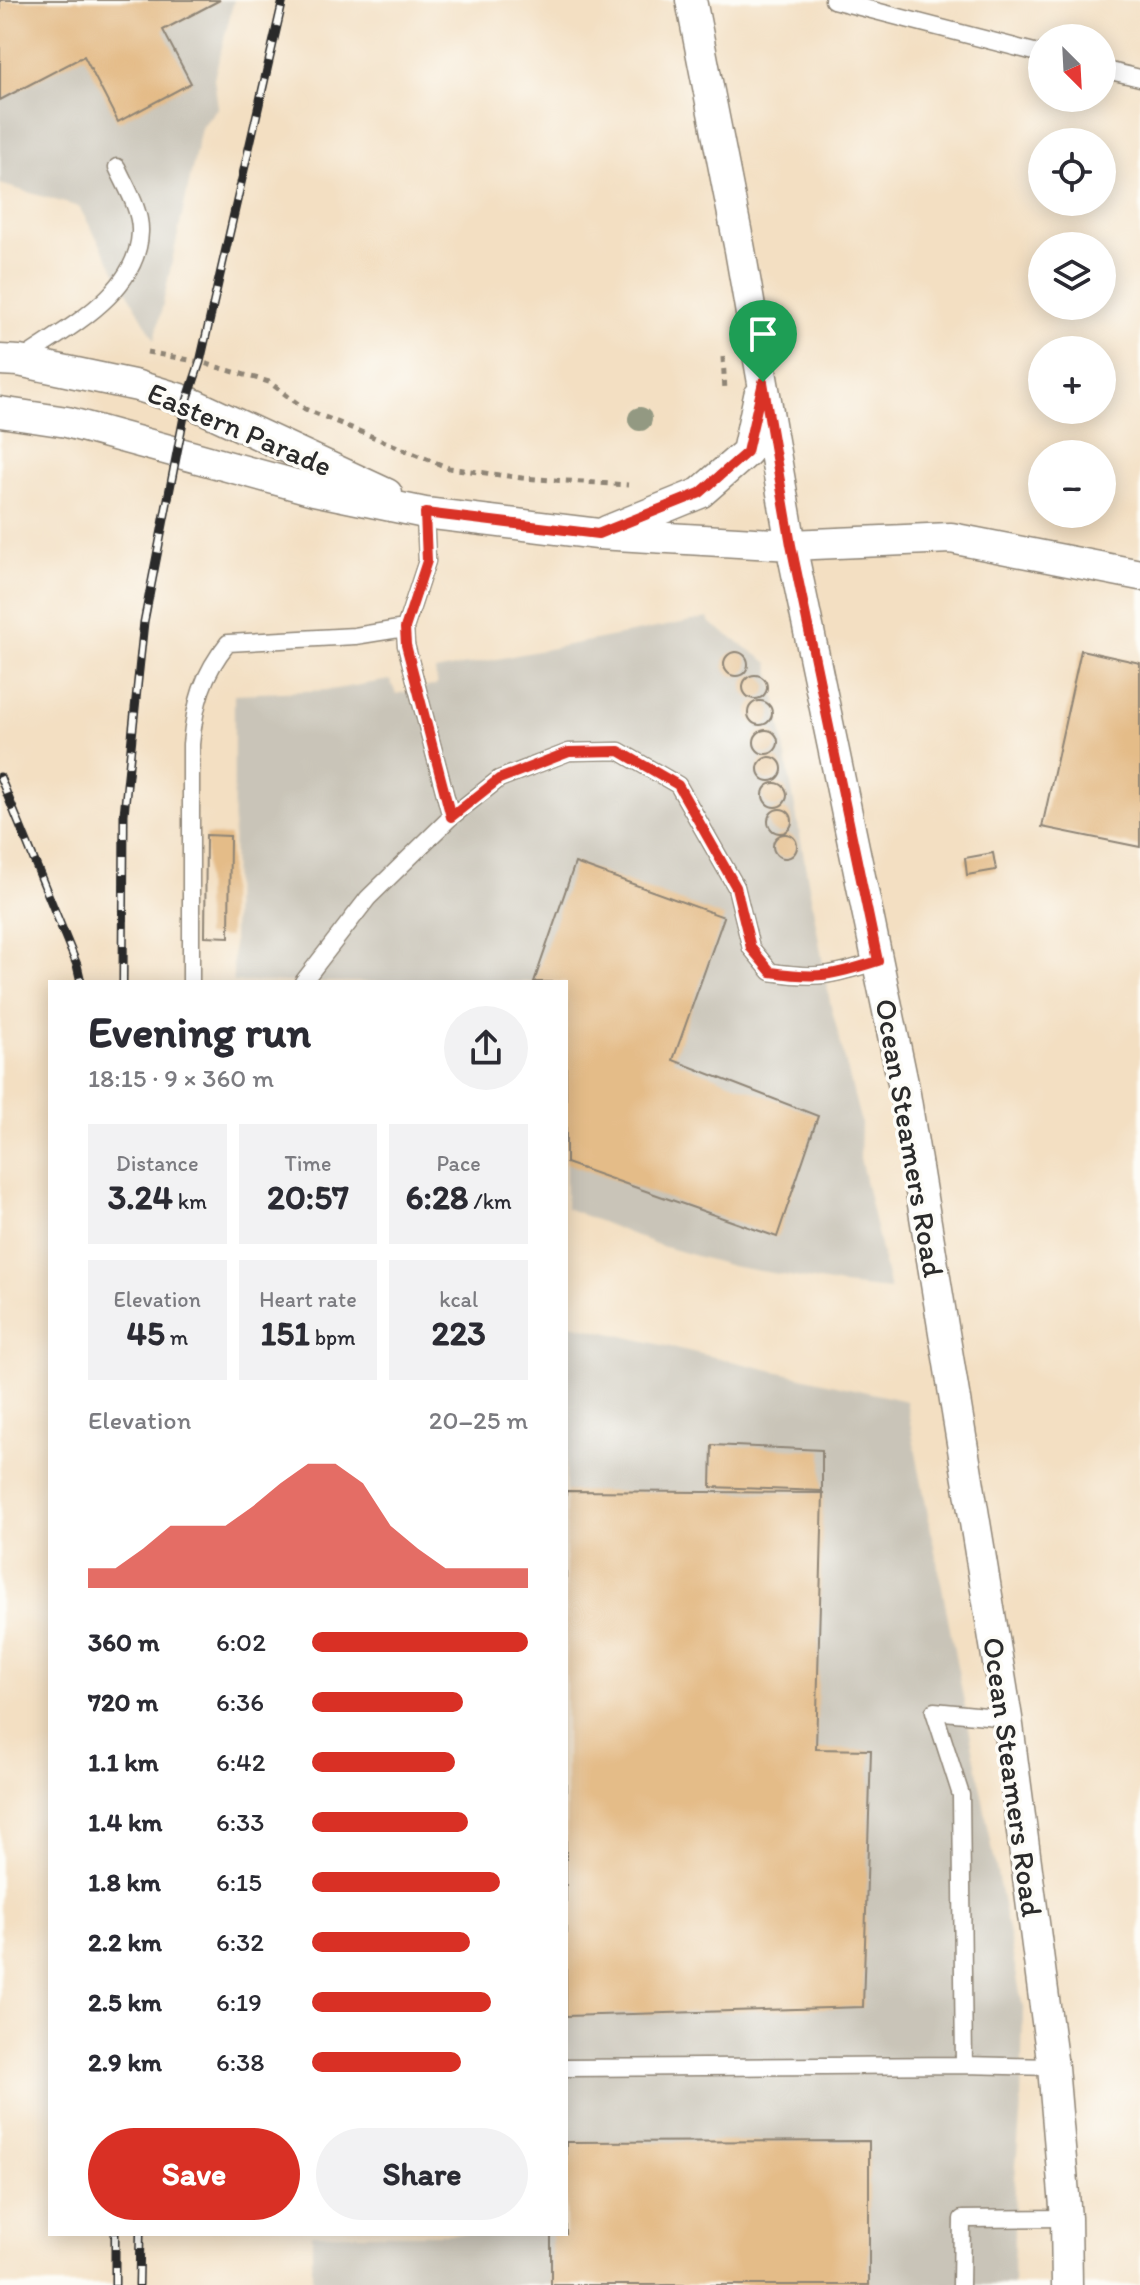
<!DOCTYPE html>
<meta charset="utf-8">
<style>
:root{--surface:#fff;--page:#f2f2f3;--text:#2b2b33;--muted:#7c7c81;--accent:#d93025}
body{margin:0;font-family:Itim,sans-serif;background:var(--page);color:var(--text);height:100vh;display:flex;flex-direction:column;font-size:30px;white-space:nowrap}
*{box-sizing:border-box;margin:0}
p{font-size:26px;color:var(--muted)}
.icon{flex:none;width:44px;height:44px;fill:none;stroke:currentColor;stroke-width:2;stroke-linecap:round;stroke-linejoin:round}
.map{position:relative;flex:1;overflow:hidden}
.drawer{position:absolute;left:48px;top:980px;width:520px;height:1256px;display:flex;flex-direction:column;background:var(--surface);border-radius:0px;box-shadow:0 4px 20px #0003}
.drawer>*{flex:none}
.needle{width:52px;rotate:156deg}
.fabs{position:absolute;left:1028px;top:24px;display:grid;gap:16px}
.fabs a{display:grid;place-items:center;width:88px;height:88px;border-radius:50%;background:var(--surface);box-shadow:0 4px 20px #0003;font-size:40px}
.pin{position:absolute;display:grid;place-items:center;width:68px;height:68px;color:#fff;margin:-82px -34px;border-radius:50% 50% 50% 0;rotate:-45deg;box-shadow:0 0 8px #0007}
.pin .icon{rotate:45deg}
.round{display:grid;place-items:center;flex:none;width:84px;height:84px;border-radius:42px;background:var(--page)}
.overview{display:flex;align-items:center;justify-content:space-between;height:136px;padding:0 40px}
h1{font-size:44px;font-weight:700;line-height:60px}
.stats{display:grid;grid-template-columns:repeat(3,1fr);gap:12px;height:136px;padding:8px 40px}
.stats div{display:grid;align-content:center;border-radius:0px;background:var(--page);text-align:center}
.stats b{font-size:34px;font-weight:700}
.stats small{font-size:22px;font-weight:400}
.stats p{font-size:22px}
.chart{height:224px;padding:16px 40px}
.chart p{display:flex;justify-content:space-between}
.chart svg{width:100%;height:144px;margin-top:8px;fill:var(--accent);opacity:.7}
.primary-button{display:flex;gap:16px;margin-top:auto;padding:16px 40px}
.primary-button a{flex:1;height:92px;border-radius:48px;background:var(--accent);color:#fff;font-size:32px;font-weight:700;line-height:92px;text-align:center}
.primary-button a+a{background:var(--page);color:var(--text)}
ul{padding:0 40px;list-style:none;font-size:26px}
li{display:grid;grid-template-columns:128px 96px 1fr;align-items:center;height:60px}
li i{height:20px;border-radius:10px;background:var(--accent)}
.map>svg:first-child{display:block}
</style>
<div class="map">
<svg width="1140" height="2285" viewBox="0 0 1140 2285">
<rect width="100%" height="100%" fill="#fdfcf7"/>
<filter id="ink" filterUnits="userSpaceOnUse"><feTurbulence type="fractalNoise" baseFrequency=".0125" numOctaves="2"/><feDisplacementMap in="SourceGraphic" scale="16" xChannelSelector="R" yChannelSelector="G"/><feConvolveMatrix kernelMatrix="1 2 1 2 8 2 1 2 1" color-interpolation-filters="sRGB"/></filter>
<filter id="wash" filterUnits="userSpaceOnUse"><feTurbulence type="fractalNoise" baseFrequency=".006" numOctaves="4" result="noise"/><feDisplacementMap in="SourceGraphic" scale="32" xChannelSelector="R" yChannelSelector="G"/><feGaussianBlur stdDeviation="1.8" result="paint"/><feColorMatrix in="noise" values="0 0 0 0 0 0 0 0 0 0 0 0 0 0 0 0 0 1.4 0 .05"/><feComposite in="paint" operator="in"/></filter>
<g filter="url(#wash)">
<rect width="100%" height="100%" fill="#f3dfc2"/>
<path fill="#c9c4b8" d="M 0,0 L 234,0 L 214,78 L 218,107 L 201,128 L 155,340 L 79,207 L 0,184 Z
M 708,618 L 710,623 L 769,663 L 830,1002 L 861,1123 L 860,1158 L 890,1290 L 842,1285 L 731,1266 L 661,1246 L 566,1208 L 566,982 L 233,982 L 234,694 L 330,690 L 390,680 L 396,694 L 437,685 L 435,671 Z
M 566,1323 L 906,1401 L 1023,2008 L 1021,2107 L 1015,2178 L 1013,2285 L 312,2285 L 312,2234 L 566,2234 Z"/>
<g id="blocks">
<path fill="#e4bc88" d="M 0,0 L 220,0 L 163,30 L 191,83 L 118,122 L 84,56 L 0,100 Z
M 1081,650 L 1140,663 L 1140,847 L 1042,827 Z
M724 664a12 12 0 1 1 24 0a12 12 0 1 1-24 0Z
M743 687a12 12 0 1 1 24 0a12 12 0 1 1-24 0Z
M748 713a12 12 0 1 1 24 0a12 12 0 1 1-24 0Z
M754 742a12 12 0 1 1 24 0a12 12 0 1 1-24 0Z
M758 769a12 12 0 1 1 24 0a12 12 0 1 1-24 0Z
M763 795a12 12 0 1 1 24 0a12 12 0 1 1-24 0Z
M768 821a12 12 0 1 1 24 0a12 12 0 1 1-24 0Z
M773 846a12 12 0 1 1 24 0a12 12 0 1 1-24 0Z
M 206,835 L 230,836 L 229,937 L 205,936 Z
M 993,853 L 996,870 L 967,875 L 965,858 Z
M 575,863 L 724,917 L 673,1060 L 818,1116 L 777,1237 L 566,1163 L 566,982 L 534,982 Z
M 712,1445 L 822,1450 L 822,1491 L 711,1487 Z
M 566,1491 L 823,1493 L 816,1749 L 871,1750 L 863,2007 L 566,2016 Z
M 869,2141 L 869,2285 L 551,2285 L 551,2234 L 566,2234 L 566,2142 Z"/>
</g>
</g>
<g filter="url(#ink)">
<use href="#blocks" fill-opacity="0" stroke="#8f8576" stroke-width="2"/>
<g fill="none" stroke-linecap="round" stroke-linejoin="round">
<g stroke="#8f8576" stroke-width="19">
<path id="lane" d="M 833,0 L 1042,54
M 1102,69 L 1140,78
M 21,360 C 65,329 138,294 140,232 C 141,210 126,187 117,167
M 425,513 L 427,561 L 405,628 L 406,645 L 451,817
M 191,982 L 191,744 C 195,703 202,675 228,643 L 355,636 L 405,628
M 303,982 L 368,898 L 451,817 L 499,779 L 569,752 L 619,751 L 678,785 L 736,887 L 751,948 L 771,972 C 819,979 831,976 878,961
M 964,2065 L 961,1795 L 934,1711 L 1007,1718
M 566,2068 L 964,2065 L 1053,2067
M 961,2285 L 962,2219 L 1066,2218"/>
</g>
<g stroke="#8f8576" stroke-width="33">
<path id="street" d="M 691,0 L 740,250 L 791,545 L 904,1088 L 1007,1718 L 1053,2067 L 1066,2218 L 1067,2285
M 0,360 L 19,361 L 138,386 L 187,401 L 387,494
M 0,412 L 67,422 L 314,490 L 425,513 L 598,534 L 791,545 L 951,538 L 1140,575
M 607,531 L 700,493 L 747,452 L 759,396"/>
</g>
<path stroke="#8f8576" stroke-width="5" stroke-dasharray="6 6" stroke-linecap="butt" d="M 147,352 L 200,362 L 269,382 L 305,409 L 449,468 L 522,478 L 628,485
M 723,357 L 725,391"/>
<use href="#lane" stroke="#fff" stroke-width="16"/>
<use href="#street" stroke="#fff" stroke-width="30"/>
<g stroke="#2b2b2b" stroke-width="9">
<path id="rail" d="M 0,777 L 77,965 L 81,982
M 123,982 L 124,814 L 144,622 L 187,401 L 200,362 L 283,0
M 115,2285 L 115,2234
M 139,2285 L 140,2234"/>
</g>
<use href="#rail" stroke="#fdfcf7" stroke-width="6" stroke-dasharray="18" stroke-linecap="butt"/>
</g>
<circle fill="#939982" cx="640" cy="419" r="12"/>
</g>
<g fill="none" stroke-linecap="round" stroke-linejoin="round" filter="url(#ink)">
<g stroke="#fff" stroke-width="16">
<path id="route" d="M 763,382 L 791,545 L 878,961 C 831,976 819,979 771,972 L 751,948 L 736,887 L 678,785 L 619,751 L 569,752 L 499,779 L 451,817 L 406,645 L 405,628 L 427,561 L 425,513 L 598,534 L 700,493 L 747,452 Z"/>
</g>
<use href="#route" stroke="#d93025" stroke-width="10"/>
</g>
<g text-anchor="middle" dominant-baseline="central" stroke-width="7" stroke-linejoin="round" paint-order="stroke">
<g font-size="30" fill="#2b2b2b" stroke="#fdfcf7">
<text transform="translate(240 429) rotate(23)">Eastern Parade</text>
<text transform="translate(910 1138) rotate(80)">Ocean Steamers Road</text>
<text transform="translate(1013 1777) rotate(82)">Ocean Steamers Road</text>
</g>
</g>
</svg>
<div class="fabs">
<a><svg class="needle" viewBox="-14 -14 28 28"><path d="M0-13l5 13h-10z" fill="#e53935"/><path d="M0 13l5-13h-10z" fill="#7c7c81"/></svg></a>
<a><svg class="icon" aria-label="locate" viewBox="0 0 24 24"><circle cx="12" cy="12" r="6"/><path d="M12 2v4M12 18v4M2 12h4M18 12h4"/></svg></a>
<a><svg class="icon" aria-label="layers" viewBox="0 0 24 24"><path d="M12 4l9 5-9 5-9-5zM3 14l9 5 9-5"/></svg></a>
<a>+</a>
<a>−</a>
</div>
<div class="pin" style="left:763px;top:382px;background:#1e9e55"><svg class="icon" aria-label="arrive" viewBox="0 0 24 24"><path d="M6 21V4h12l-3 4 3 4H6"/></svg></div>
<section class="drawer">
<div class="overview"><div><h1>Evening run</h1><p>18:15 · 9 × 360 m</p></div><a class="round"><svg class="icon" aria-label="share" viewBox="0 0 24 24"><path d="M12 15V3M7 8l5-5 5 5M5 13v7h14v-7"/></svg></a></div>
<div class="stats">
<div><p>Distance</p><b>3.24<small> km</small></b></div>
<div><p>Time</p><b>20:57</b></div>
<div><p>Pace</p><b>6:28<small> /km</small></b></div>
</div>
<div class="stats">
<div><p>Elevation</p><b>45<small> m</small></b></div>
<div><p>Heart rate</p><b>151<small> bpm</small></b></div>
<div><p>kcal</p><b>223</b></div>
</div>
<div class="chart"><p><span>Elevation</span>20–25 m</p>
<svg viewBox="0 0 160 44" preserveAspectRatio="none"><path d="M0 44V38L10 38L20 32L30 25L40 25L50 25L60 19L70 12L80 6L90 6L100 12L110 25L120 32L130 38L140 38L150 38L160 38V44z"/></svg>
</div>
<ul>
<li><b>360 m</b>6:02<i style="width:100%"></i></li>
<li><b>720 m</b>6:36<i style="width:70%"></i></li>
<li><b>1.1 km</b>6:42<i style="width:66%"></i></li>
<li><b>1.4 km</b>6:33<i style="width:72%"></i></li>
<li><b>1.8 km</b>6:15<i style="width:87%"></i></li>
<li><b>2.2 km</b>6:32<i style="width:73%"></i></li>
<li><b>2.5 km</b>6:19<i style="width:83%"></i></li>
<li><b>2.9 km</b>6:38<i style="width:69%"></i></li>
</ul>
<div class="primary-button"><a>Save</a><a>Share</a></div>
</section>
</div>
